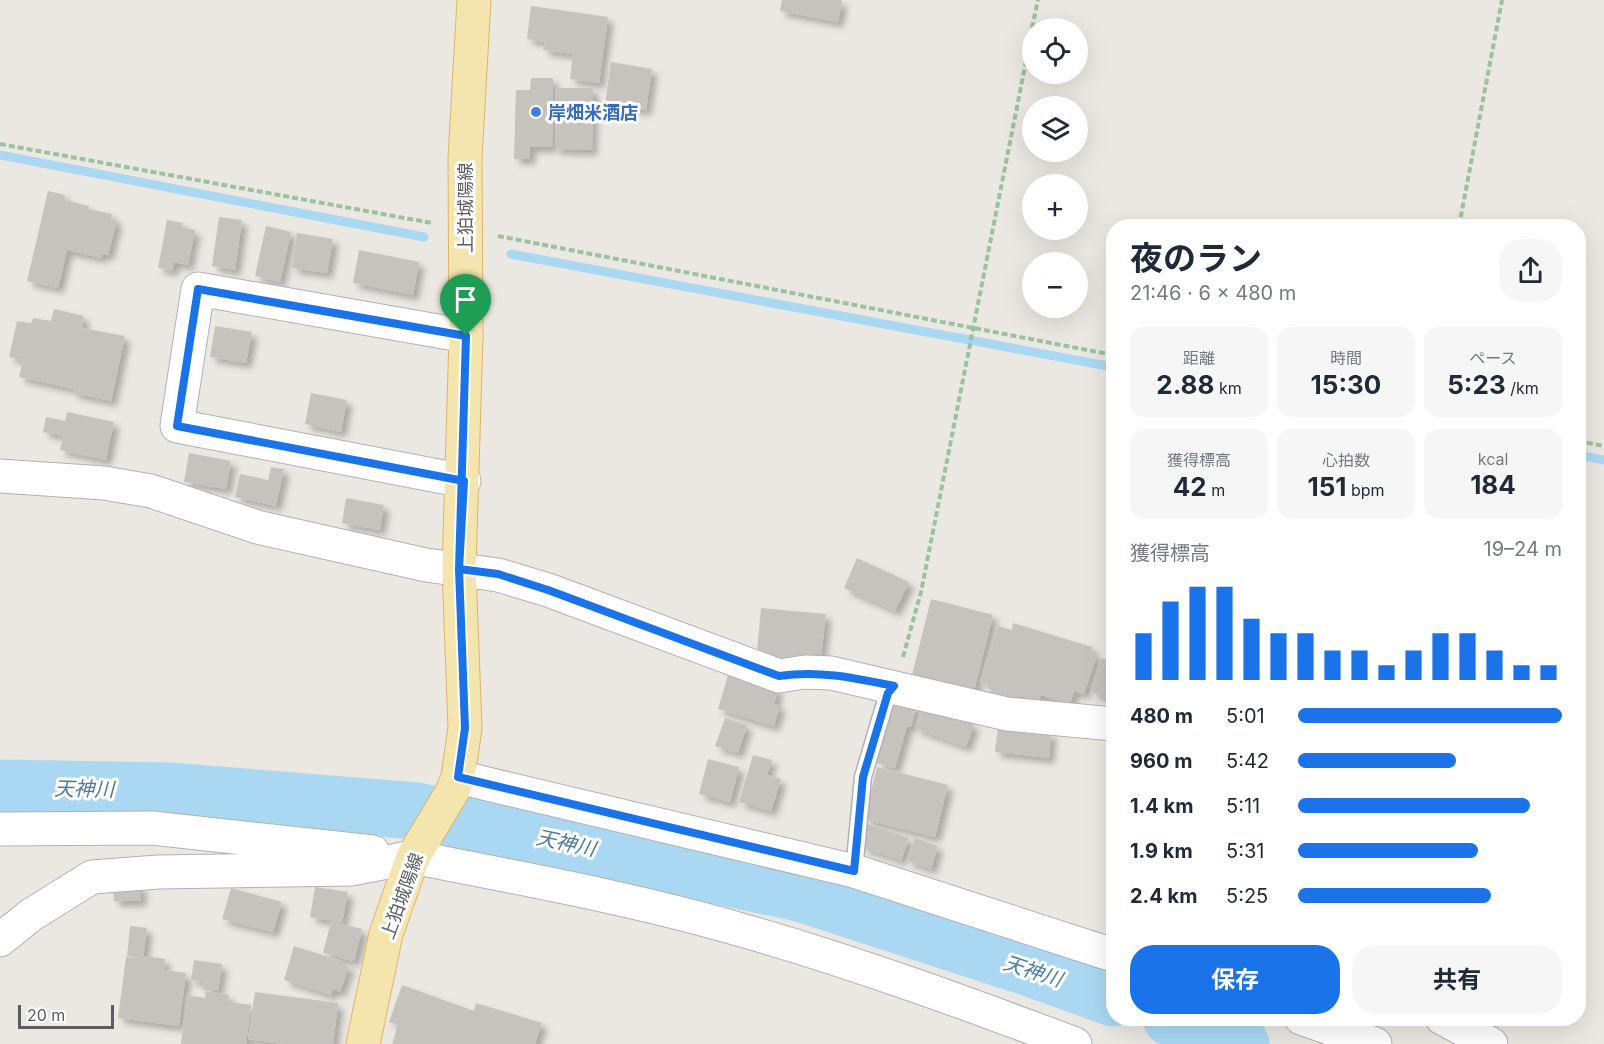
<!DOCTYPE html>
<html lang="ja">
<meta charset="utf-8">
<style>
:root{--surface:#fff;--page:#f6f6f7;--text:#1f2937;--muted:#747a83;--accent:#1a73e8}
body{margin:0;font-family:Inter,"Noto Sans JP",sans-serif;background:var(--page);color:var(--text);height:100vh;display:flex;flex-direction:column;font-size:22px;white-space:nowrap}
*{box-sizing:border-box;margin:0}
p{font-size:20px;color:var(--muted)}
.icon{flex:none;width:33px;height:33px;fill:none;stroke:currentColor;stroke-width:2;stroke-linecap:round;stroke-linejoin:round}
.map{position:relative;flex:1;overflow:hidden}
.drawer{position:absolute;left:1106px;top:219px;width:480px;height:807px;display:flex;flex-direction:column;background:var(--surface);border-radius:24px;box-shadow:0 6px 24px #0002}
.drawer>*{flex:none}
.tools{position:absolute;left:1022px;top:18px;display:grid;gap:12px}
.tools a{display:grid;place-items:center;width:66px;height:66px;border-radius:50%;background:var(--surface);box-shadow:0 6px 24px #0002;font-size:30px}
.scale{position:absolute;left:18px;bottom:15px;width:96px;box-sizing:border-box;padding-left:6px;border:3px solid #5a5e61;border-top:0;font-size:16px;line-height:21px;white-space:nowrap;color:#5a5e61;-webkit-text-stroke:4px #fff;paint-order:stroke}
.pin{position:absolute;display:grid;place-items:center;width:51px;height:51px;color:#fff;margin:-62px -26px;border-radius:50% 50% 50% 0;rotate:-45deg;box-shadow:0 0 6px #0007}
.pin .icon{rotate:45deg}
.round{display:grid;place-items:center;flex:none;width:63px;height:63px;border-radius:24px;background:var(--page)}
.overview{display:flex;align-items:center;justify-content:space-between;height:102px;padding:0 24px}
h1{font-size:33px;font-weight:700;line-height:45px}
.figures{display:grid;grid-template-columns:repeat(3,1fr);gap:9px;height:102px;padding:6px 24px}
.figures div{display:grid;align-content:center;border-radius:15px;background:var(--page);text-align:center}
.figures b{font-size:26px;font-weight:700}
.figures small{font-size:16px;font-weight:400}
.figures p{font-size:16px}
.chart{height:168px;padding:12px 24px}
.chart p{display:flex;justify-content:space-between}
.chart svg{width:100%;height:108px;margin-top:6px;stroke:var(--accent);stroke-width:6}
.cta{display:flex;gap:12px;margin-top:auto;padding:12px 24px}
.cta a{flex:1;height:69px;border-radius:24px;background:var(--accent);color:#fff;font-size:24px;font-weight:700;line-height:69px;text-align:center}
.cta a+a{background:var(--page);color:var(--text)}
ul{padding:0 24px;list-style:none;font-size:20px}
li{display:grid;grid-template-columns:96px 72px 1fr;align-items:center;height:45px}
li i{height:15px;border-radius:8px;background:var(--accent)}
.map>svg:first-child{display:block}
</style>
<div class="map">
<svg width="1604" height="1044" viewBox="0 0 1604 1044">
<defs>
<filter id="shadow"><feDropShadow dx="5.5" dy="5.5" stdDeviation="3" flood-color="#0004"/></filter>
</defs>
<rect width="100%" height="100%" fill="#ebe8e2"/>
<g fill="none" stroke-linecap="round" stroke-linejoin="round">
<path stroke="#aad8f3" stroke-width="9" d="M 0,155 L 424,237
M 511,254 L 1113,367
M 1578,455 L 1604,460"/>
<path stroke="#aad8f3" stroke-width="57" d="M 0,788 L 170,791 L 417,811 L 799,893 L 1030,968 L 1113,998
M 1171,1018 L 1241,1044"/>
</g>
<path fill="#c6c3bf" filter="url(#shadow)" d="M 782,0 L 842,0 L 838,22 L 780,11 Z
M 531,6 L 608,17 L 599,83 L 570,79 L 573,54 L 543,50 L 545,42 L 527,39 Z
M 611,62 L 652,69 L 646,110 L 605,104 Z
M 531,78 L 553,78 L 552,147 L 530,147 L 530,159 L 514,159 L 516,90 L 530,90 Z
M 556,88 L 593,88 L 592,150 L 555,149 Z
M 48,191 L 65,195 L 64,200 L 89,206 L 88,209 L 112,214 L 111,219 L 117,220 L 108,255 L 102,254 L 101,258 L 67,250 L 58,288 L 27,281 Z
M 219,217 L 242,220 L 235,270 L 212,266 Z
M 167,220 L 183,223 L 182,227 L 195,230 L 188,265 L 174,262 L 172,271 L 158,268 Z
M 266,226 L 291,232 L 280,282 L 255,276 Z
M 297,233 L 333,239 L 327,273 L 292,268 Z
M 359,250 L 419,262 L 413,295 L 353,283 Z
M 54,309 L 84,316 L 82,328 L 125,336 L 111,401 L 73,393 L 74,389 L 19,377 L 23,361 L 9,357 L 17,321 L 31,323 L 33,318 L 51,321 Z
M 215,326 L 252,332 L 246,363 L 210,357 Z
M 311,393 L 347,400 L 341,432 L 305,424 Z
M 67,412 L 114,422 L 106,460 L 60,450 L 63,436 L 43,432 L 46,417 L 65,421 Z
M 189,453 L 231,461 L 226,489 L 184,482 Z
M 271,467 L 284,469 L 276,506 L 235,497 L 240,474 L 268,480 Z
M 346,498 L 384,505 L 380,530 L 342,523 Z
M 857,558 L 909,582 L 895,611 L 844,588 Z
M 931,599 L 993,615 L 974,691 L 912,675 Z
M 761,608 L 826,614 L 820,664 L 760,659 L 761,652 L 757,652 Z
M 1013,623 L 1092,647 L 1091,654 L 1097,655 L 1084,694 L 1074,691 L 1070,704 L 1041,695 L 1039,701 L 1019,696 L 1017,704 L 989,695 L 992,686 L 980,682 L 998,626 L 1012,630 Z
M 1101,658 L 1113,662 L 1111,699 L 1091,692 Z
M 728,675 L 778,689 L 774,704 L 780,706 L 774,726 L 718,709 Z
M 894,699 L 917,705 L 911,727 L 907,726 L 895,768 L 877,763 Z
M 923,705 L 974,724 L 966,747 L 915,728 Z
M 725,718 L 747,725 L 738,753 L 715,746 Z
M 998,726 L 1051,733 L 1049,758 L 995,752 Z
M 753,755 L 772,760 L 767,775 L 781,779 L 771,811 L 739,802 Z
M 708,759 L 739,767 L 730,802 L 699,794 Z
M 877,767 L 948,785 L 935,837 L 864,819 Z
M 868,824 L 909,838 L 901,860 L 861,847 Z
M 915,838 L 938,846 L 931,869 L 907,861 Z
M 113,885 L 141,885 L 141,901 L 114,901 Z
M 315,887 L 348,892 L 342,923 L 310,917 Z
M 231,888 L 282,902 L 273,932 L 222,919 Z
M 331,922 L 362,929 L 354,961 L 323,953 Z
M 130,926 L 147,928 L 143,958 L 127,956 Z
M 294,946 L 341,961 L 341,964 L 349,966 L 340,992 L 333,989 L 331,995 L 284,980 Z
M 145,956 L 165,959 L 164,970 L 186,973 L 179,1026 L 118,1018 L 126,957 L 144,959 Z
M 194,960 L 222,964 L 218,991 L 203,990 L 204,982 L 191,980 Z
M 402,985 L 474,1011 L 476,1003 L 542,1023 L 535,1044 L 463,1044 L 468,1025 L 462,1044 L 392,1044 L 398,1025 L 389,1022 Z
M 206,991 L 229,995 L 228,1002 L 251,1005 L 246,1044 L 181,1044 L 187,995 L 205,998 Z
M 255,992 L 338,1003 L 333,1044 L 284,1044 L 248,1039 Z"/>
<g fill="none" stroke-linecap="round" stroke-linejoin="round">
<g stroke="#afb2b6" stroke-width="19">
<path id="service" d="M 854,871 L 863,777 L 888,693 L 894,686"/>
</g>
<g stroke="#afb2b6" stroke-width="35">
<path id="minor" d="M 0,476 L 104,483 L 151,491 L 257,527 L 426,565 L 498,575 L 548,590 L 779,676 L 805,672 L 831,673 L 1007,714 L 1113,724
M 464,481 L 177,426 L 198,289 L 466,336
M 458,777 L 854,871 L 1113,955
M 0,829 L 152,828 L 373,852
M 0,940 L 31,915 L 92,877 L 158,872 L 351,869 L 413,857
M 1301,1018 L 1375,1044
M 1442,1018 L 1491,1044"/>
</g>
<g stroke="#afb2b6" stroke-width="35">
<path id="tertiary" d="M 413,857 C 524,879 636,899 745,931 C 857,963 966,1003 1075,1044"/>
</g>
<g stroke="#deb568" stroke-width="35">
<path id="primary" d="M 363,1044 L 386,934 L 413,857 L 452,792 L 458,777 L 465,728 L 459,569 L 466,336 L 465,158 L 474,0"/>
</g>
<path stroke="#9bc0a3" stroke-width="4" stroke-dasharray="6 3" stroke-linecap="butt" d="M 1032,28 L 1038,0
M 0,144 L 432,223
M 1459,226 L 1502,0
M 498,236 L 1113,355
M 1578,441 L 1604,446
M 903,657 L 921,592 L 1032,31"/>
<use href="#service" stroke="#fff" stroke-width="16"/>
<use href="#minor" stroke="#fff" stroke-width="33"/>
<use href="#tertiary" stroke="#fff" stroke-width="33"/>
<use href="#primary" stroke="#f4e4ae" stroke-width="33"/>
</g>
<g fill="none" stroke-linecap="round" stroke-linejoin="round">
<g stroke="#fff" stroke-width="12">
<path id="route" d="M 466,336 L 459,569 L 465,728 L 458,777 L 854,871 L 863,777 L 888,693 L 894,686 C 855,678 819,670 779,676 L 548,590 L 498,574 L 459,569 L 464,481 L 177,426 L 198,289 L 466,336"/>
</g>
<use href="#route" stroke="#1a73e8" stroke-width="8"/>
</g>
<circle fill="#3f7fe0" stroke="#fff" stroke-width="2" cx="536" cy="112" r="6"/>
<g text-anchor="middle" dominant-baseline="central" stroke-width="6" stroke-linejoin="round" paint-order="stroke">
<g font-size="18" font-weight="bold" fill="#366cbe" stroke="#fff" text-anchor="start">
<text x="548" y="112">岸畑米酒店</text>
</g>
<g font-size="18" fill="#5a5e61" stroke="#fff">
<text transform="translate(465 208) rotate(-90)">上狛城陽線</text>
<text transform="translate(402 896) rotate(-70)">上狛城陽線</text>
</g>
<g font-size="20" font-style="italic" fill="#4b7ba2" stroke="#fff">
<text transform="translate(84 789) rotate(1)">天神川</text>
<text transform="translate(566 843) rotate(12)">天神川</text>
<text transform="translate(1033 971) rotate(18)">天神川</text>
</g>
</g>
</svg>
<div class="tools">
<a><svg class="icon" aria-label="locate" viewBox="0 0 24 24"><circle cx="12" cy="12" r="6"/><path d="M12 2v4M12 18v4M2 12h4M18 12h4"/></svg></a>
<a><svg class="icon" aria-label="layers" viewBox="0 0 24 24"><path d="M12 4l9 5-9 5-9-5zM3 14l9 5 9-5"/></svg></a>
<a>+</a>
<a>−</a>
</div>
<div class="scale">20 m</div>
<div class="pin" style="left:466px;top:336px;background:#1e9e55"><svg class="icon" aria-label="arrive" viewBox="0 0 24 24"><path d="M6 21V4h12l-3 4 3 4H6"/></svg></div>
<section class="drawer">
<div class="overview"><div><h1>夜のラン</h1><p>21:46 · 6 × 480 m</p></div><a class="round"><svg class="icon" aria-label="share" viewBox="0 0 24 24"><path d="M12 15V3M7 8l5-5 5 5M5 13v7h14v-7"/></svg></a></div>
<div class="figures">
<div><p>距離</p><b>2.88<small> km</small></b></div>
<div><p>時間</p><b>15:30</b></div>
<div><p>ペース</p><b>5:23<small> /km</small></b></div>
</div>
<div class="figures">
<div><p>獲得標高</p><b>42<small> m</small></b></div>
<div><p>心拍数</p><b>151<small> bpm</small></b></div>
<div><p>kcal</p><b>184</b></div>
</div>
<div class="chart"><p><span>獲得標高</span>19–24 m</p>
<svg viewBox="0 0 160 44" preserveAspectRatio="none"><path d="M5 44V25M15 44V12M25 44V6M35 44V6M45 44V19M55 44V25M65 44V25M75 44V32M85 44V32M95 44V38M105 44V32M115 44V25M125 44V25M135 44V32M145 44V38M155 44V38"/></svg>
</div>
<ul>
<li><b>480 m</b>5:01<i style="width:100%"></i></li>
<li><b>960 m</b>5:42<i style="width:60%"></i></li>
<li><b>1.4 km</b>5:11<i style="width:88%"></i></li>
<li><b>1.9 km</b>5:31<i style="width:68%"></i></li>
<li><b>2.4 km</b>5:25<i style="width:73%"></i></li>
</ul>
<div class="cta"><a>保存</a><a>共有</a></div>
</section>
</div>
